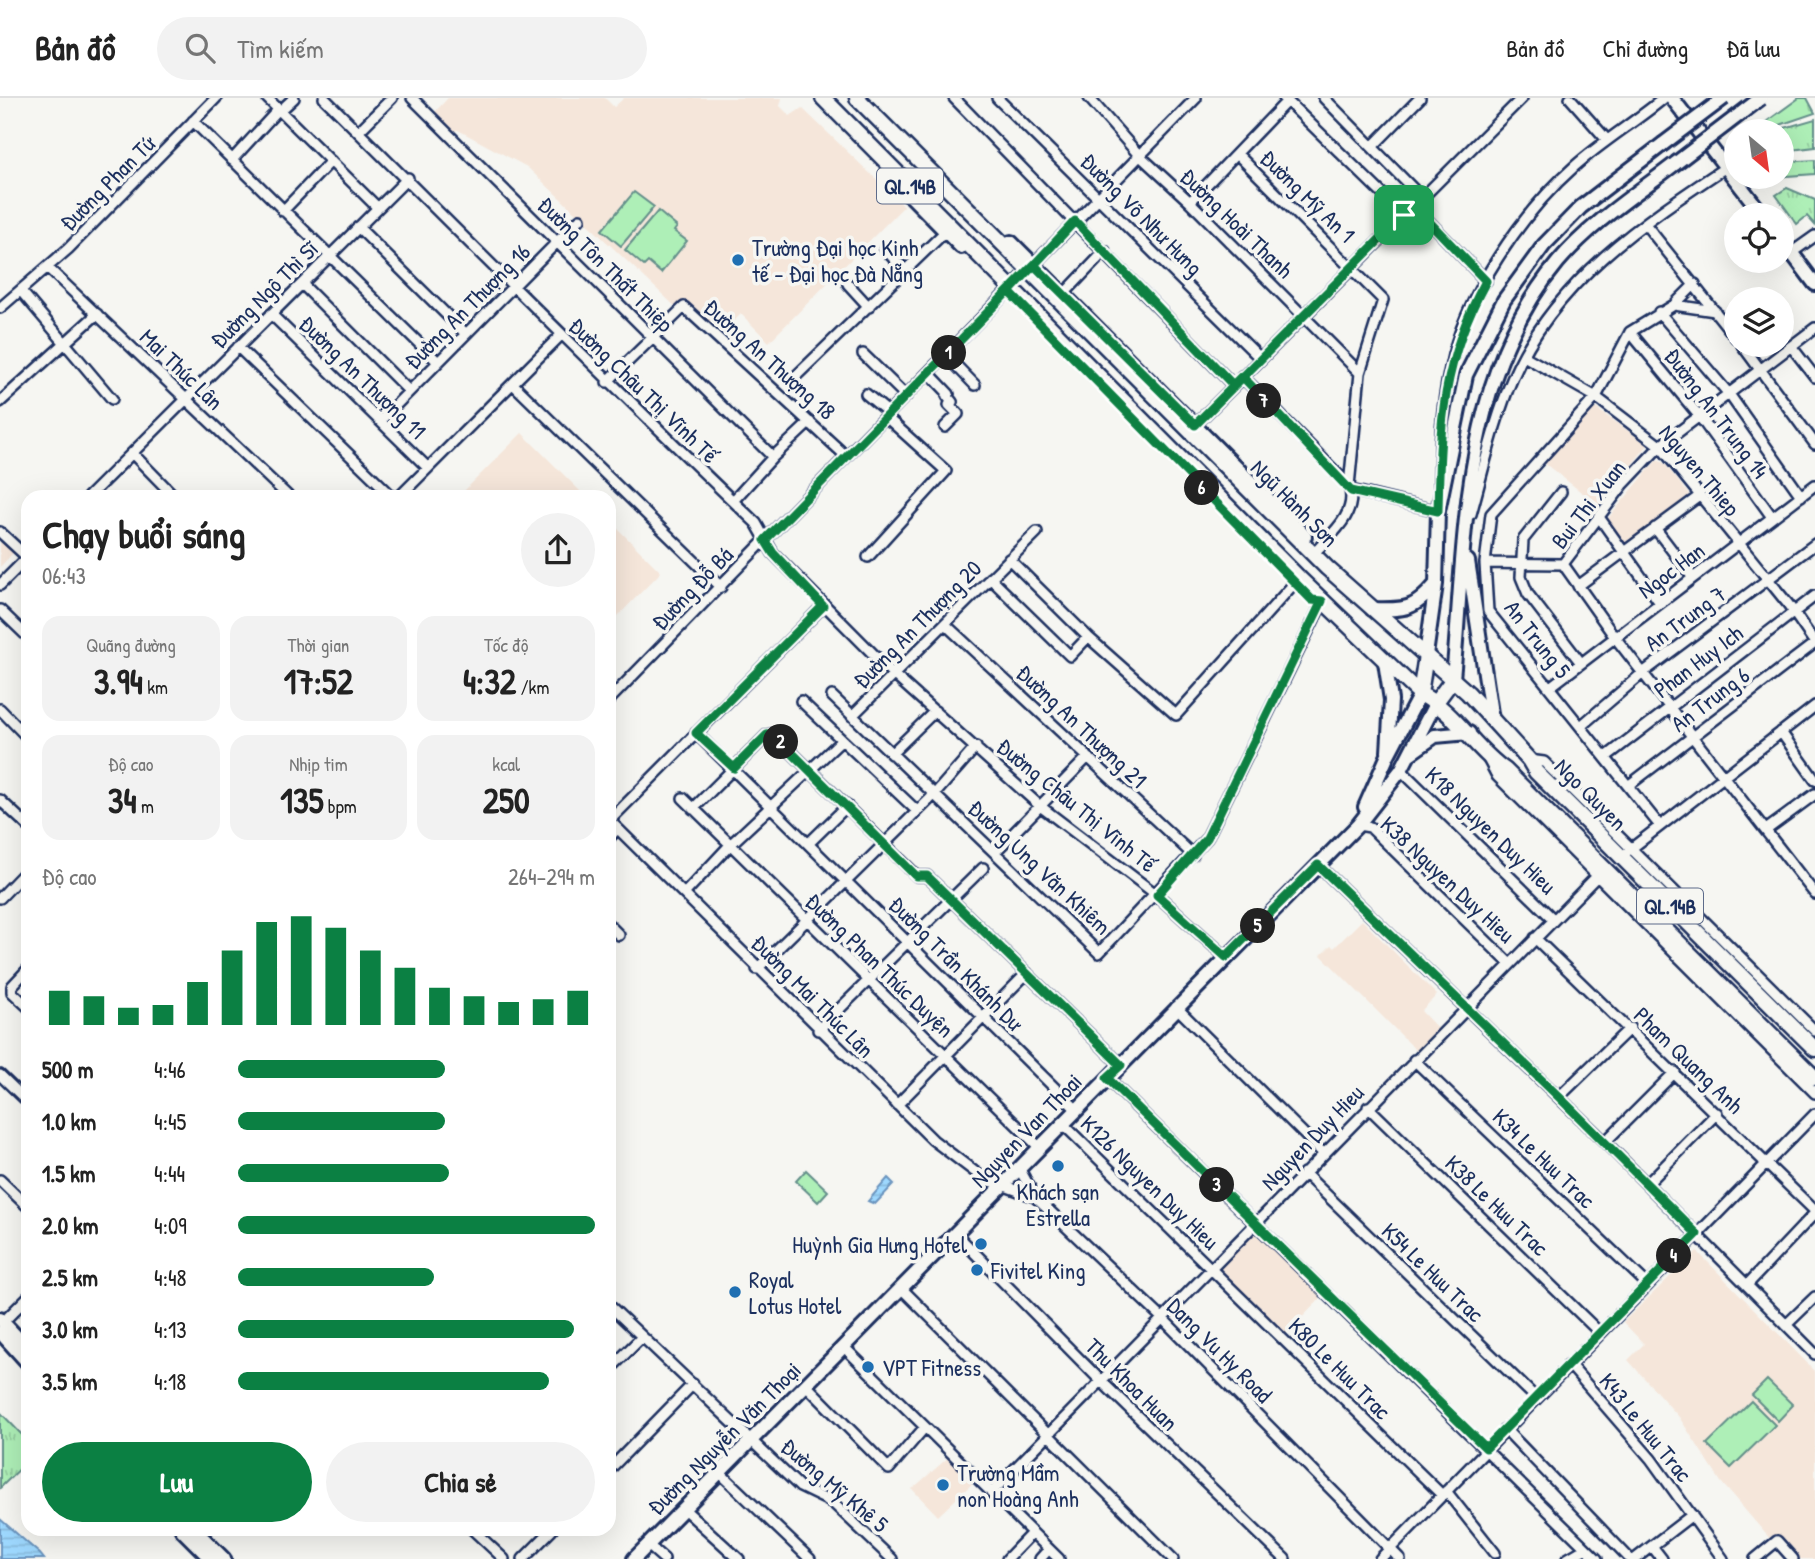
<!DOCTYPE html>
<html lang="vi">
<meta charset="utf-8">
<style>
:root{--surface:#fff;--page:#f2f2f2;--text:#222;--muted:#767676;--line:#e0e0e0;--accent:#0b8043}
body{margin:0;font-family:"Patrick Hand",sans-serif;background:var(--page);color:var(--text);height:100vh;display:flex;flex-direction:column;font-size:26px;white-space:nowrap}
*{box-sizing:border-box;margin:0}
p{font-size:23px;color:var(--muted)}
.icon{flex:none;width:38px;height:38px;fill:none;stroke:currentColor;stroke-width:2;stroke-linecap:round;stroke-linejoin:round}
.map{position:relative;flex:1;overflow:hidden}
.sheet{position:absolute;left:21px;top:392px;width:595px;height:1046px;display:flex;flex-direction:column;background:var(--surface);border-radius:21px;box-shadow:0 7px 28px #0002}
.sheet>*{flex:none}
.needle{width:46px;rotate:151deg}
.controls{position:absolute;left:1724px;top:21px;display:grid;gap:14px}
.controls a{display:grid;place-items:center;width:70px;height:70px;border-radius:50%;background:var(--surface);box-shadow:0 7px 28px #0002;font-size:35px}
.pin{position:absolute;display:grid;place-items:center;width:60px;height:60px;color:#fff;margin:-30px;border-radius:14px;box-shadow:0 4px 10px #0006}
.km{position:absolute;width:35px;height:35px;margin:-18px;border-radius:50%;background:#222;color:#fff;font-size:19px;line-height:35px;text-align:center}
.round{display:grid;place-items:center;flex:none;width:74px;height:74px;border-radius:37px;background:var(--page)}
.overview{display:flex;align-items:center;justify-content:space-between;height:119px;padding:0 21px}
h1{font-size:38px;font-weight:800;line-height:52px}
.metrics{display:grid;grid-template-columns:repeat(3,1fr);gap:10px;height:119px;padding:7px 21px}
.metrics div{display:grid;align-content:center;border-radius:18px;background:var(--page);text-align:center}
.metrics b{font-size:35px;font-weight:800}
.metrics small{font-size:19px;font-weight:400}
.metrics p{font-size:19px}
.chart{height:196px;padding:14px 21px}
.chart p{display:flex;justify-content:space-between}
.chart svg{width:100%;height:126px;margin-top:7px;stroke:var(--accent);stroke-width:6}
.primary-button{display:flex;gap:14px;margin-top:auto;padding:14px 21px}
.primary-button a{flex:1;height:80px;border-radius:42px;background:var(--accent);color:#fff;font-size:28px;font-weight:800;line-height:80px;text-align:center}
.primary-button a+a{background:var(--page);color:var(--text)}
ul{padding:0 21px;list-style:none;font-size:23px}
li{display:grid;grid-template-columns:112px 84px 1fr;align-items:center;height:52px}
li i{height:18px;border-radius:9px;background:var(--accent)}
header{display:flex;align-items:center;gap:42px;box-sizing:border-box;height:98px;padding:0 35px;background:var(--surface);border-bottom:2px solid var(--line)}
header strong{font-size:33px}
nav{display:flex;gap:38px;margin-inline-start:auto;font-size:24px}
.search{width:490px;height:63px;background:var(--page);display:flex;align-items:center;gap:18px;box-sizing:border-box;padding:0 24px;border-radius:38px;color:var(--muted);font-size:26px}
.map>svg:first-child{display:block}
</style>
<header>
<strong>Bản đồ</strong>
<div class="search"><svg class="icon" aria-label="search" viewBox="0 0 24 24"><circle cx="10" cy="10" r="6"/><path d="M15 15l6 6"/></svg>Tìm kiếm</div>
<nav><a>Bản đồ</a><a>Chỉ đường</a><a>Đã lưu</a></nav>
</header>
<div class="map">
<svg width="1815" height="1461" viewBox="0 0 1815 1461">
<defs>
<pattern id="grass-tufts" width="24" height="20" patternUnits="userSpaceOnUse" patternTransform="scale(1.75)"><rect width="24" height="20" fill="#aeefb7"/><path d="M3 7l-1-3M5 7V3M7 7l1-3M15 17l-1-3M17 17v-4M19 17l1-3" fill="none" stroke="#95cda0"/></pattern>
<pattern id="water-rules" width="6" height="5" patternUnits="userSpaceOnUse" patternTransform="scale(1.75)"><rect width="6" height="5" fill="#9ed8fe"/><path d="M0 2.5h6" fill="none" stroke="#88badc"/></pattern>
</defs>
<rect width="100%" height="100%" fill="#f6f6f2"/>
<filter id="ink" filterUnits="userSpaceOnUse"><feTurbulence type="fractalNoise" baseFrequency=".0143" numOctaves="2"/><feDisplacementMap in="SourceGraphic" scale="14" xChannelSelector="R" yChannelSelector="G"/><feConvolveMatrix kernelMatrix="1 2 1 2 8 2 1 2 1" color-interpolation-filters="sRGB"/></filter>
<g filter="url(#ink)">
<path fill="#f5e6da" d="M 448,0 L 605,0 L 614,9 L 624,0 L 782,0 L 780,8 L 790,18 L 802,10 L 904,108 L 769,244 L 741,216 L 713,244 L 527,69 L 458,32 L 450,34 L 433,16 Z
M 1594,309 L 1648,347 L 1598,407 L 1544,365 Z
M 522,335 L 586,399 L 458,399 Z
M 1657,362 L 1664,365 L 1691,399 L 1625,452 L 1605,424 Z
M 609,422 L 661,474 L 609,527 Z
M 0,441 L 14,454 L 0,469 Z
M 1362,822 L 1437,897 L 1421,913 L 1440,933 L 1418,954 L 1321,857 L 1331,847 L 1334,850 Z
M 1255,1134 L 1323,1198 L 1284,1238 L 1218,1172 Z
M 1697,1153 L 1815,1273 L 1815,1461 L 1800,1461 L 1776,1438 L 1771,1442 L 1721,1384 L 1679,1319 L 1628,1262 L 1644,1246 L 1623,1224 Z
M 950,1358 L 974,1384 L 938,1418 L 912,1391 Z"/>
<path fill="url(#grass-tufts)" stroke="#648f8a" stroke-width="2" d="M 1799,0 L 1807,0 L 1815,15 L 1771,30 L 1766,24 Z
M 1815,21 L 1815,49 L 1782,53 L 1782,33 L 1774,33 Z
M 1815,62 L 1815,76 L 1773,79 L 1782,79 L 1782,64 Z
M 1787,90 L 1815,102 L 1815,127 L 1807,118 L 1797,126 L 1776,97 Z
M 0,1314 L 28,1343 L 28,1363 L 0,1390 Z"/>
<path fill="#aeefb7" stroke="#648f8a" stroke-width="2" d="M 634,94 L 654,109 L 621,148 L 602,132 Z
M 658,113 L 677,129 L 674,133 L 687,143 L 661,175 L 648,164 L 644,168 L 625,152 Z
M 806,1072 L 828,1093 L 818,1104 L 796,1083 Z
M 1767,1282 L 1793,1307 L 1778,1323 L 1752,1297 Z
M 1751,1303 L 1775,1327 L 1731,1370 L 1707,1346 Z"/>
<path fill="url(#water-rules)" stroke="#6a94be" stroke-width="2" d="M 888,1080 L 894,1086 L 875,1106 L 868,1103 Z
M 0,1421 L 40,1456 L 44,1461 L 0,1461 Z"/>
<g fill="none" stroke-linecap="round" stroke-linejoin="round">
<g stroke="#1b2f5e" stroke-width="14">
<path id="minor" d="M 267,0 L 378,110
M 324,0 C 467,142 610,286 756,425 L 773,455 L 894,577 L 1040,708 L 1157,797 L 1226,859
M 412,0 L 773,359
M 954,0 L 1233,287
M 997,0 L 1260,260
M 1089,0 L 1138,56 L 1190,104 L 1360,275
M 1284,0 L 1404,117
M 1324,0 L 1421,99
M 1570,0 L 1607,42
M 280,13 L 294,0
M 193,23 L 437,263
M 358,34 L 392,0
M 1372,49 L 1420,0
M 1237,56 L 1383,202 L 1360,275 L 1349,388 C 1358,414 1334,434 1318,451
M 232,62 L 278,12
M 1190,104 L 1287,3
M 1413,107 L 1486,183
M 283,113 L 331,63
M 1646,127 L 1736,240
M 358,129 L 465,235
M 885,151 L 905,173
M 1791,155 L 1815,138
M 48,170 L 289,399
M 302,186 L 409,293
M 848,186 L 869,209
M 21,193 L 112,301
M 1064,196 L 1105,153
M 1674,207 L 1715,213
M 0,210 L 68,151 L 216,0
M 1659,214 L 1729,296 L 1801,398
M 271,216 L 428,370
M 1630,234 L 1700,319 L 1772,419
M 1742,247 L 1815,346
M 1791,248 L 1815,279
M 238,249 L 393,399
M 863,256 L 906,298
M 946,257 L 975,287
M 1524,258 L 1596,299 L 1660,348 L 1788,506 L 1815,545
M 929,275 L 949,296 L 947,298 L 952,304 L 949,307 L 958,316 L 945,329
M 796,278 L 949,130
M 1242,278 L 1349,388
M 607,284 L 684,209 L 846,358
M 513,286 L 721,489
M 866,296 L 889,315
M 0,304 L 97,216
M 381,322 L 580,121
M 1195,327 L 1522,0
M 132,355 L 175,399
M 1439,387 C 1440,347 1441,309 1450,270 C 1464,199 1521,116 1575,68 C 1603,43 1635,24 1664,0
M 1351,392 L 1438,413 L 1439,408
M 1561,394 L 1523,442 L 1521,479 L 1528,496 L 1581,565
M 88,399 L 408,80
M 399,399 L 560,238
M 733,403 L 773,359 L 810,324
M 1471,416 C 1484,370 1494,323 1513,279 C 1554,184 1643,124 1726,69
M 1599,419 L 1660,505
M 1655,430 L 1693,480
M 0,434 L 28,460
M 868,459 L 946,373 L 885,318
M 1009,461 L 1088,539 L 1176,617 L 1299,480
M 1485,465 L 1563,466
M 1563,466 L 1614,538 L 1815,796
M 1563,466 L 1623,387 L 1660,348 L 1815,230
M 990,480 L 1070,558 L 1088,539
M 0,487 L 28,459
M 1578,488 L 1698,399
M 0,512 L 28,539
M 945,526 L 1193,757
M 1550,589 L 1815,387
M 832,598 L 1099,855 L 1207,740 L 1323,503
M 609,602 L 1196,0
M 801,603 L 917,713
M 0,611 L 28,640
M 852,618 L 1037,434
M 1581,628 L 1644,574 L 1815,446
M 1781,634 L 1815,682
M 696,635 L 1076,1011
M 891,656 L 935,613
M 1606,659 L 1815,498
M 1488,661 L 1497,678 L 1815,995
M 1529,662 L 1544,664 L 1815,933
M 1401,672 L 1553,821
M 1628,688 L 1815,545
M 683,700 L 1039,1049
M 0,702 L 28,728
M 693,711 L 767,637 L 773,636 L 917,778 L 927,778 L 1121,967
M 609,722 L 933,1042 L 983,1080 L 1035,1099 L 1162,1220 L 1400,1461
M 609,723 L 823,508
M 1358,727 L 1370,729 L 1509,865
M 1660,728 L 1488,513 L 1485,465 L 1491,416 L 1596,299 L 1630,234 L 1674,207 L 1695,186
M 1766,732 L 1815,696
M 609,740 L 617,731
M 809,745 L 847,708
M 1628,753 L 1815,608
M 995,754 L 1087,660
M 1318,767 L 1605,1044 L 1815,1256
M 684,796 L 730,747 L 842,642
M 0,800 L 28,771
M 609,827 L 619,837
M 1535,840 L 1815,1113
M 28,871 L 12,888 L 12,894 L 28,909
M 757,871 L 934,697 L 976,649
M 1176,909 L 1323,1055
M 818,932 L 983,770
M 1414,962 L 1647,1186
M 0,977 L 28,1004
M 1107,980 L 1597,1461
M 1559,999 L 1630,930
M 897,1007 L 1027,875
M 1368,1009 L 1599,1234
M 1062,1025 L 1442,1397
M 1605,1044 L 1675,974
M 1019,1070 L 1035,1099
M 1304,1075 L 1536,1300
M 0,1082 L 28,1109
M 1647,1086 L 1717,1015
M 955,1135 L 1100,1282 L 1285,1461
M 1747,1187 L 1815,1115
M 901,1190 L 1173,1461
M 609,1207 L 800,1389 L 833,1405 L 892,1461
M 3,1224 L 28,1199
M 1786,1227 L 1815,1199
M 844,1249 L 1059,1461
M 1569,1266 L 1651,1361 L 1723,1461
M 609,1272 L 642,1239
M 806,1287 L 889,1371 L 925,1329
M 1505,1331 L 1630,1461
M 609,1372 L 693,1286
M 719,1374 L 810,1461
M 1446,1393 L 1495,1455
M 991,1395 L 1604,771
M 684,1411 L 739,1461
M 473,1432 L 504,1461
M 648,1447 L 664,1461
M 1652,1448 L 1662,1461
M 523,1461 L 552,1432
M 1007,1461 L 1032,1435
M 1040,1461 L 1049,1451
M 1380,1461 L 1815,1016
M 1567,1461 L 1586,1450
M 1635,1461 L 1692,1417
M 1755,1461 L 1777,1443 L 1793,1461"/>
</g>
<g stroke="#1b2f5e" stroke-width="18">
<path id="major" d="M 1672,0 L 1763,117
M 900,87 L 961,149
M 1782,142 L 1815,186
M 1011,144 L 1305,438
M 1468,463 L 1492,622
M 1372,511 C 1406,512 1414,512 1436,486
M 1426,557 L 1436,486 L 1438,413 L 1466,277 L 1504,202 L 1544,147 L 1581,109 L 1663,46
M 1385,564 L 1391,602 L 1388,654
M 1453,581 C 1466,438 1461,280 1558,164 C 1591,125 1636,96 1676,65
M 1411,655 L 1435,638 L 1469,635
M 1365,709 L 1388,657 L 1420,596
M 0,1221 L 28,1251
M 0,1234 L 28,1265
M 182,1432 L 211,1461
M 195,1432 L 224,1461
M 634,1461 L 1358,727 L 1401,672 L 1436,604"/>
</g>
<g stroke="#1b2f5e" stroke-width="19">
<path id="highway" d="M 823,0 L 1299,480 L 1420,596 C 1456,614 1473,650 1505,672 L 1815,980
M 857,0 L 1327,470 L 1468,595 L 1529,662 L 1536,674 L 1815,951
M 1420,596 L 1426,557
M 1436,604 L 1453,581"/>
</g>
<use href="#minor" stroke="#f6f6f2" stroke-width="9"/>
<use href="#major" stroke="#f6f6f2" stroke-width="12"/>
<use href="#highway" stroke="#f6f6f2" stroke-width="14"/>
<g stroke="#1b2f5e" stroke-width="18" stroke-linecap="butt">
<path id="major-bridge" d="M 1663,46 L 1724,0
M 1676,65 L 1761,0"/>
</g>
<use href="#major-bridge" stroke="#f6f6f2" stroke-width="12"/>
</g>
</g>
<g fill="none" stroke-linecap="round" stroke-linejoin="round" filter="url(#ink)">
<g stroke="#fff" stroke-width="14">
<path id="route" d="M 1404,117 L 1195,327 L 1034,167 L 765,442 L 773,455 L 823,508 L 696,635 L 734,670 L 767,637 L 773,636 L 916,778 L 927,778 L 1121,967 L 1107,980 L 1486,1350 L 1697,1136 L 1559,999 L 1318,767 L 1226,859 L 1157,797 L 1207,740 L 1322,503 L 1312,502 L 1009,194 L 1034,167 L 1075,123 L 1233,287 L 1242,278 L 1351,393 L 1438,413 C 1440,324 1442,263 1486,183 L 1413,107 L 1404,117"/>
</g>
<use href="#route" stroke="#0b8043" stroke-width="9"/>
</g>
<g fill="#1f6fb2" stroke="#f6f6f2" stroke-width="2.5">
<circle cx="738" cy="162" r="7"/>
<circle cx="1058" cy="1068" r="7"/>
<circle cx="981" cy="1146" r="7"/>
<circle cx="977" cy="1172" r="7"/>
<circle cx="735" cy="1194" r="7"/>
<circle cx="868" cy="1269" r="7"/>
<circle cx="943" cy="1387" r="7"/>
</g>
<g text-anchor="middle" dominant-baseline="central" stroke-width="7" stroke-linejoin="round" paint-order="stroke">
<g fill="#f6f6f2" stroke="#5d6b8a" stroke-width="2">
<rect x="877" y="70.5" width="66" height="35" rx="5"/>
<rect x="1637" y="790.5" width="66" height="35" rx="5"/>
</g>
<g font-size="21" font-weight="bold" fill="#1b2f5e">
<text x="910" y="88">QL.14B</text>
<text x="1670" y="808">QL.14B</text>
</g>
<g font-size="23" fill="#1b2f5e" stroke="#f6f6f2">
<text transform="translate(107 85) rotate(-45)">Đường Phan Tứ</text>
<text transform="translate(1308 98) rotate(44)">Đường Mỹ An 1</text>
<text transform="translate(1142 116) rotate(45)">Đường Võ Như Hưng</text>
<text transform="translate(1237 125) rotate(44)">Đường Hoài Thanh</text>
<text transform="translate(606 166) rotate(45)">Đường Tôn Thất Thiệp</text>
<text transform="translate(264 196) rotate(-45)">Đường Ngô Thì Sĩ</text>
<text transform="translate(467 208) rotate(-45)">Đường An Thượng 16</text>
<text transform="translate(770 261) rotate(42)">Đường An Thượng 18</text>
<text transform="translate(182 271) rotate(44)">Mai Thúc Lân</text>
<text transform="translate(363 279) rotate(44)">Đường An Thượng 11</text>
<text transform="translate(644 292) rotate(44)">Đường Châu Thị Vĩnh Tế</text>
<text transform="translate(1717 315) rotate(53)">Đường An Trung 14</text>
<text transform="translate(1700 372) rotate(50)">Nguyen Thiep</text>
<text transform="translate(1295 405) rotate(45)">Ngũ Hành Sơn</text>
<text transform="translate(1588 406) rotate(-52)">Bui Thi Xuan</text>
<text transform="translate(1671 472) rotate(-37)">Ngoc Han</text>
<text transform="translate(692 490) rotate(-46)">Đường Đỗ Bá</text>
<text transform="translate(1685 520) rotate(-36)">An Trung 7</text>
<text transform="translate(917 526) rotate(-45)">Đường An Thượng 20</text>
<text transform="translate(1538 541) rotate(52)">An Trung 5</text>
<text transform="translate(1698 563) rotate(-37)">Phan Huy Ich</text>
<text transform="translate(1710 601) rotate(-37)">An Trung 6</text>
<text transform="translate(1082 628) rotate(43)">Đường An Thượng 21</text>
<text transform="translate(1591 696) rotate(45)">Ngo Quyen</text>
<text transform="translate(1077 707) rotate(39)">Đường Châu Thị Vĩnh Tế</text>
<text transform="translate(1491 732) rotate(44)">K18 Nguyen Duy Hieu</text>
<text transform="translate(1040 769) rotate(43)">Đường Ung Văn Khiêm</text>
<text transform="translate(1448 781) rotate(43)">K38 Nguyen Duy Hieu</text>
<text transform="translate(956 865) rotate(45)">Đường Trần Khánh Dư</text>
<text transform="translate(880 867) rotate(44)">Đường Phan Thúc Duyện</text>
<text transform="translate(813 898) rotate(45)">Đường Mai Thúc Lân</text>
<text transform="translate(1689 962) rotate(44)">Pham Quang Anh</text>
<text transform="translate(1026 1032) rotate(-46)">Nguyen Van Thoai</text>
<text transform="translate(1312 1039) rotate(-46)">Nguyen Duy Hieu</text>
<text transform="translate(1544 1060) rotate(44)">K34 Le Huu Trac</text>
<text transform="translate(1150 1084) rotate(44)">K126 Nguyen Duy Hieu</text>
<text transform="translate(1497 1107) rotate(44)">K38 Le Huu Trac</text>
<text transform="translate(1433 1174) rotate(44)">K54 Le Huu Trac</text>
<text transform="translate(1220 1252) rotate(45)">Dang Vu Hy Road</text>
<text transform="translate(1340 1270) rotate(45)">K80 Le Huu Trac</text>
<text transform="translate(1132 1286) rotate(45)">Thu Khoa Huan</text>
<text transform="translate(1646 1329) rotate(51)">K43 Le Huu Trac</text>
<text transform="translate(724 1340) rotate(-45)">Đường Nguyễn Văn Thoại</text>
<text transform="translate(835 1387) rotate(40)">Đường Mỹ Khê 5</text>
</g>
<g font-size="23" fill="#1b2f5e" stroke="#f6f6f2" text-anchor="start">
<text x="752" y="149">Trường Đại học Kinh<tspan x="752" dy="26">tế - Đại học Đà Nẵng</tspan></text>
<text x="1058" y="1093" text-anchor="middle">Khách sạn<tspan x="1058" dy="26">Estrella</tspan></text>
<text x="967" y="1146" text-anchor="end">Huỳnh Gia Hưng Hotel</text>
<text x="991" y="1172">Fivitel King</text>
<text x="749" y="1181">Royal<tspan x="749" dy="26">Lotus Hotel</tspan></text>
<text x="882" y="1269">VPT Fitness</text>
<text x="957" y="1374">Trường Mầm<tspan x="957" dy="26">non Hoàng Anh</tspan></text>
</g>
</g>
</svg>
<div class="controls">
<a><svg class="needle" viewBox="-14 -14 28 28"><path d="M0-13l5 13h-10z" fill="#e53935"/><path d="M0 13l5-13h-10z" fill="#767676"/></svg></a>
<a><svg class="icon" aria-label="locate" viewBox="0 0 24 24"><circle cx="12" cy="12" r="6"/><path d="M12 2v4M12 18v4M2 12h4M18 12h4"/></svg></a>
<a><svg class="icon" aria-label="layers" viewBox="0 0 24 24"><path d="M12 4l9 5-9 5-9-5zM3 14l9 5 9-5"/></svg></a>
</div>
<div class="pin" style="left:1404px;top:117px;background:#1e9e55"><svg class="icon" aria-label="arrive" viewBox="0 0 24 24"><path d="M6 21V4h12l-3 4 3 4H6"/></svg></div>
<b class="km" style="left:949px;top:255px">1</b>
<b class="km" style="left:781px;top:644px">2</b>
<b class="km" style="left:1217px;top:1087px">3</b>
<b class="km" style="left:1674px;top:1158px">4</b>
<b class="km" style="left:1258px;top:828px">5</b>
<b class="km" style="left:1202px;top:390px">6</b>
<b class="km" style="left:1264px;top:303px">7</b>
<section class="sheet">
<div class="overview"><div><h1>Chạy buổi sáng</h1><p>06:43</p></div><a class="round"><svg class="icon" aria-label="share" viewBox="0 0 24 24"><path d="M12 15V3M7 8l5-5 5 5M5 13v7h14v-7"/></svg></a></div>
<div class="metrics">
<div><p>Quãng đường</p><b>3.94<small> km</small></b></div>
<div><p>Thời gian</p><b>17:52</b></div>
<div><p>Tốc độ</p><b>4:32<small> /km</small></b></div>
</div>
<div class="metrics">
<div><p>Độ cao</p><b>34<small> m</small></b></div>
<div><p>Nhịp tim</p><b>135<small> bpm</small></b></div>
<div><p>kcal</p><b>250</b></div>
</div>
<div class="chart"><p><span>Độ cao</span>264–294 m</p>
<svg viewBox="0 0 160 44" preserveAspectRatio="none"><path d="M5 44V32M15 44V34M25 44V38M35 44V37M45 44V29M55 44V18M65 44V8M75 44V6M85 44V10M95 44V18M105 44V24M115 44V31M125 44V34M135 44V36M145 44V35M155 44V32"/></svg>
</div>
<ul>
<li><b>500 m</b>4:46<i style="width:58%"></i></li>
<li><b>1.0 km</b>4:45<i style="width:58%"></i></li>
<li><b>1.5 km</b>4:44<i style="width:59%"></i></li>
<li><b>2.0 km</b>4:09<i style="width:100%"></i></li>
<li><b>2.5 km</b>4:48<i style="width:55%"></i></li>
<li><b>3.0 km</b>4:13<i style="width:94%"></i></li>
<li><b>3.5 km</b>4:18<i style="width:87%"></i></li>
</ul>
<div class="primary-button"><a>Lưu</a><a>Chia sẻ</a></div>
</section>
</div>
